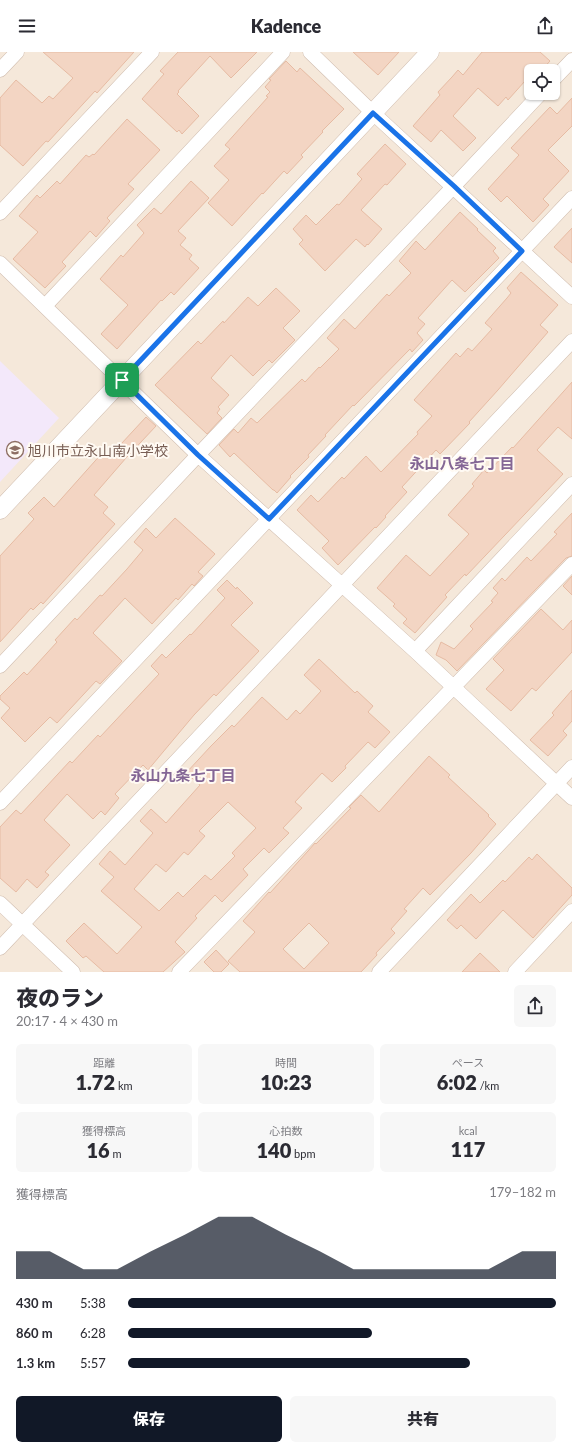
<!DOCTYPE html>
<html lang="ja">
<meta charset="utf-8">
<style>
:root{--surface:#fff;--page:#f7f7f7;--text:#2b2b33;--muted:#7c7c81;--accent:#111827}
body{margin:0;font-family:Lato,"Noto Sans JP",sans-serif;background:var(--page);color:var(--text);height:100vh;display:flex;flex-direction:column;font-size:15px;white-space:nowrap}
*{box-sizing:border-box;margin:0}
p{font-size:13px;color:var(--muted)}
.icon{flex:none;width:22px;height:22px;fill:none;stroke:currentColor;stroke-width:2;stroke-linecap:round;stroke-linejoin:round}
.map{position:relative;height:920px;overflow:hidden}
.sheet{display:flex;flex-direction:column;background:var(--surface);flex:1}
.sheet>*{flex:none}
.buttons{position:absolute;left:524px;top:12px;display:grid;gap:8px}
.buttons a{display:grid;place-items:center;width:36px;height:36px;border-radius:6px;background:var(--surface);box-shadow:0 1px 3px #0004;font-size:20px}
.pin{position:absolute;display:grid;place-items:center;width:34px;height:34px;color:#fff;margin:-17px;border-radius:8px;box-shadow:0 2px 6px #0006}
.round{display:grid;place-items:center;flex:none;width:42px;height:42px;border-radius:6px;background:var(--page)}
.headline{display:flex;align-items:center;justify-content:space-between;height:68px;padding:0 16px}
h1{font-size:22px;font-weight:800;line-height:30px}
.figures{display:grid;grid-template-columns:repeat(3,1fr);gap:6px;height:68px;padding:4px 16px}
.figures div{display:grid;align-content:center;border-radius:6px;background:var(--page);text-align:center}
.figures b{font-size:20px;font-weight:800}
.figures small{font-size:11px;font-weight:400}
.figures p{font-size:11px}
.chart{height:112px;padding:8px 16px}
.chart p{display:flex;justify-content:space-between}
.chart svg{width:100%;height:72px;margin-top:4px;fill:var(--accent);opacity:.7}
.primary-button{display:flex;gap:8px;margin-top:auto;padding:8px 16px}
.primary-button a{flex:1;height:46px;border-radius:6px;background:var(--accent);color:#fff;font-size:16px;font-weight:800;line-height:46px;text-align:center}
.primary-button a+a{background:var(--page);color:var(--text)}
ul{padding:0 16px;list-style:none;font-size:13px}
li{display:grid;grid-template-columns:64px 48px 1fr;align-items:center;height:30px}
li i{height:10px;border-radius:5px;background:var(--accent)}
header{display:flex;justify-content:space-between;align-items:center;height:52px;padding:0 16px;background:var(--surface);font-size:18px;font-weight:800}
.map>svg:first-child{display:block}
</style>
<header><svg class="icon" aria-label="menu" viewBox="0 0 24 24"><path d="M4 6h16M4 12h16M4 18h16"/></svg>Kadence<svg class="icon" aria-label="share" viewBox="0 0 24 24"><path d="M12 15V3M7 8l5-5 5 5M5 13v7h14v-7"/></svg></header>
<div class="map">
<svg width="572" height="920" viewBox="0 0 572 920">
<rect width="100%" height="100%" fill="#fdf6ec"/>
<path fill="#f5e8da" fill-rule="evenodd" d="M 0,0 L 572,0 L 572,920 L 0,920 ZM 531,19 L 553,19 L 553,41 L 531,41 Z"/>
<path fill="#f3e8fa" d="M 0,309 L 59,366 L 0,430 Z"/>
<path fill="#f3d5c3" stroke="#e6bba3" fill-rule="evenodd" d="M 43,0 L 134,0 L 97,41 L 95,39 L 48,90 L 46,89 L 23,114 L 0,93 L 0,46 L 16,28 L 42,51 L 49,44 L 53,47 L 73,26 Z
M 178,0 L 257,0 L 231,26 L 210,4 L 178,39 L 179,40 L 177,42 L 199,64 L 182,82 L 179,78 L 177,80 L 142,47 L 164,22 L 160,19 Z
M 353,0 L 399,0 L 378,23 Z
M 482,0 L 540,0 L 550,9 L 541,19 L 531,19 L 531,30 L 529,33 L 525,29 L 508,48 L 506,45 L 498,54 L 478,36 L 453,64 L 476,86 L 463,99 L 441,78 L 431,90 L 413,74 L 440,43 L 438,40 L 452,25 L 458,18 L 463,23 Z
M 286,9 L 297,20 L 300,16 L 344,57 L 322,79 L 323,80 L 301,103 L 303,105 L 287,122 L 284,119 L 263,142 L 262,141 L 232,174 L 208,151 L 229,128 L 214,114 L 230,97 L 225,93 L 268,45 L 266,44 L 270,40 L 265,35 L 271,28 L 269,27 Z
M 572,46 L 572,74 L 548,98 L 569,119 L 543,147 L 549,153 L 533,170 L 507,144 L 501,150 L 488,137 L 519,103 L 511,96 L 550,55 L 557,62 Z
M 127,67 L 160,98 L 128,132 L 134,137 L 107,166 L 110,169 L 96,185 L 90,179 L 62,210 L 66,214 L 45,236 L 13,207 L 38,180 L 19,164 L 37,143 L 40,146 L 57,129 L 60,132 L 86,103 L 89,105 L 93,102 L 94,103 Z
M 385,92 L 406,112 L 387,133 L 385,132 L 361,158 L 382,177 L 368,193 L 367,192 L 365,195 L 356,187 L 325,219 L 299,192 L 303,188 L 293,177 L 306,163 L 316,173 L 337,152 L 339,153 L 362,127 L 357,122 Z
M 191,129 L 209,146 L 178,179 L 186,186 L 180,193 L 192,203 L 189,207 L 199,216 L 174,243 L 171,240 L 162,249 L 161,248 L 117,297 L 101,282 L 128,253 L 100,227 L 121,203 L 123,205 L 144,181 L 137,173 L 154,156 L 161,162 Z
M 460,160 L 478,177 L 477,178 L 496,196 L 493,199 L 499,206 L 465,240 L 452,228 L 418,266 L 425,272 L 417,281 L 423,288 L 412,300 L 410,297 L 354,354 L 353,353 L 325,383 L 326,384 L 308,403 L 309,405 L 290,424 L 291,425 L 277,441 L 274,438 L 273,438 L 234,401 L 230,405 L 219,393 L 234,377 L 238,381 L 251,366 L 257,371 L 302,327 L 305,330 L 319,315 L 320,316 L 339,297 L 327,286 L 344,267 L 355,277 L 387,242 L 389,244 L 411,221 L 399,209 L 416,189 L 425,198 Z
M 572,176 L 572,211 L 554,195 Z
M 521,220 L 558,253 L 540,273 L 548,280 L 498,338 L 469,370 L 470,371 L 440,402 L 436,398 L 402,435 L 407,440 L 385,464 L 386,465 L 376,476 L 375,475 L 338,513 L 322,496 L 329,489 L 297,458 L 311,443 L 318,450 L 342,425 L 344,427 L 366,404 L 381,420 L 418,382 L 417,380 L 432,364 L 414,348 L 456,301 L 460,305 L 468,296 L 472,299 L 492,277 L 485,271 L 507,246 L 511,241 L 507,236 Z
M 276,236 L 300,259 L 283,276 L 295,288 L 272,311 L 269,308 L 253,324 L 231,303 L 211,326 L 229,343 L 218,355 L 220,357 L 217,361 L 222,366 L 207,382 L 155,333 L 198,289 L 201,292 L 223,269 L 224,271 L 248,245 L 258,254 Z
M 572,330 L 572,387 L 558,375 L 537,398 L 563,422 L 466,524 L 465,522 L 445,543 L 447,545 L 415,581 L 403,571 L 407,567 L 393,554 L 395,552 L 377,536 L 406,503 L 430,524 L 469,482 L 448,463 L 474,434 L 472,432 L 484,418 L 487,421 L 512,395 L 513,396 Z
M 146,365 L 156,374 L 126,406 L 94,443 L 108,455 L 103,461 L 115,472 L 43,552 L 41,550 L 33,558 L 31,556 L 0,590 L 0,504 L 34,467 L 28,461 L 44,445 L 54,455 L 103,400 L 109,405 Z
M 572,461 L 572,504 L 566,506 L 457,619 L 446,608 L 436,603 L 441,590 L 454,597 L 473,577 L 470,574 L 493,550 L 491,549 L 498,541 L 493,536 L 502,526 L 505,529 L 527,505 L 531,509 L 557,482 L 554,480 Z
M 175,466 L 215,502 L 198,520 L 203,524 L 194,534 L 192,532 L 178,548 L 176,546 L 152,572 L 125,546 L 93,581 L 122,609 L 100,632 L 96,629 L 57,671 L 50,665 L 25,690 L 1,666 L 10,656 L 0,647 L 0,644 L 24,620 L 27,623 L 57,590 L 55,588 L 75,566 L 77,568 L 100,543 L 102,544 L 127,517 L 143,498 L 134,490 L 146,476 L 156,486 Z
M 572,524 L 572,543 L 563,534 Z
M 227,528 L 236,537 L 237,535 L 253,551 L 231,573 L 259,599 L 216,644 L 214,642 L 194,663 L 148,718 L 143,713 L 115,742 L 119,746 L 105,763 L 101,759 L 93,767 L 67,742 L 44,768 L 70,793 L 45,820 L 49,823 L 37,836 L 27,827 L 16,840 L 0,826 L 0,775 L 16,758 L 21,762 L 70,709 L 72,711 L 98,683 L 100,685 L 159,622 L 151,614 L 162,602 L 166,606 L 190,582 L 191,583 L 225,546 L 217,538 Z
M 541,557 L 563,578 L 572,568 L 572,600 L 536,639 L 532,636 L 511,659 L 486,637 L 504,618 L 493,607 Z
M 319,607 L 355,641 L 357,639 L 373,654 L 368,660 L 390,680 L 375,696 L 368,690 L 345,714 L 346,716 L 332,730 L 322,721 L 295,750 L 302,756 L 283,776 L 289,781 L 269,801 L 264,796 L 243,817 L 248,823 L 222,850 L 215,843 L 195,864 L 197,866 L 175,890 L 185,900 L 163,920 L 104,920 L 86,904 L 83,906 L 66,889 L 84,871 L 117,902 L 142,875 L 101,839 L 114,825 L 99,812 L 110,799 L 125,813 L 153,781 L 140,769 L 151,757 L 166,771 L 200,733 L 186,721 L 211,694 L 232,673 L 234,675 L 262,645 L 287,668 L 296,658 L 300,662 L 321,639 L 304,623 ZM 228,750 L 256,776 L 232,801 L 235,804 L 211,828 L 205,823 L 183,845 L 178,840 L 159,859 L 134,837 L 156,812 L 166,820 L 184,800 L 188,803 L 205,784 L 199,779 Z
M 572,638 L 572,669 L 563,679 L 567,683 L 548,704 L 530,688 L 554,663 L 552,661 Z
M 429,704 L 450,723 L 448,725 L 489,763 L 488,764 L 496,772 L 471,801 L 430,843 L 423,836 L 404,857 L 407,859 L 391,877 L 395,881 L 376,901 L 377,903 L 361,920 L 240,920 L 228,909 L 255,880 L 243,869 L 269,840 L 270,841 L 308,799 L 315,791 L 316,792 L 351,756 L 349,755 L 361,743 L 379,760 ZM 309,871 L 329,891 L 304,917 L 283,897 Z
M 537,802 L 572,836 L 572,843 L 533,886 L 503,858 L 476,887 L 461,873 L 457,877 L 447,868 L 471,842 L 480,851 L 503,828 L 505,830 L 529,805 L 532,808 Z
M 216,898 L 229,912 L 221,920 L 214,920 L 204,910 Z
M 480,901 L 500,920 L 462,920 Z"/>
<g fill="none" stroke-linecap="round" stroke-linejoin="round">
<g stroke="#d1beb0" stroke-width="15">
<path id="minor" d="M 310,0 L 373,61 L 572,245
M 0,18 L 17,0
M 553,28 L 572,8
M 0,161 L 152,0
M 0,211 L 198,403 L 415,599 L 572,746
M 45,254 L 283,0
M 415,599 L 572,432
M 0,614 L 198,403 L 454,134 L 541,41
M 0,751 L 572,146
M 0,851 L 73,920
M 0,896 L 572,289
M 179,920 L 572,512
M 379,920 L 572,715
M 515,920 L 572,859"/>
</g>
<g stroke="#d1beb0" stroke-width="19">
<path id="tertiary" d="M 0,458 L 430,0"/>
</g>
<use href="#minor" stroke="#fff" stroke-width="14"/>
<use href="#tertiary" stroke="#fff" stroke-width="18"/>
</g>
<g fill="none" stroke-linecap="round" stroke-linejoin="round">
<g stroke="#fff" stroke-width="8">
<path id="route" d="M 373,61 L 454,134 L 522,199 L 269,467 L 198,403 L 122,328 Z"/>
</g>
<use href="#route" stroke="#1a73e8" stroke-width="5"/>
</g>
<defs>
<g id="school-ring" transform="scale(0.9)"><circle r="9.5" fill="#fffaf3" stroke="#8d6e63" stroke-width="1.5"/><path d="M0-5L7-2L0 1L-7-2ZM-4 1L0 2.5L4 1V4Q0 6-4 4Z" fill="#8d6e63"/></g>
</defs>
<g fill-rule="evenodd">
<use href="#school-ring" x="15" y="398"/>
</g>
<g text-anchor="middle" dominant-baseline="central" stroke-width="4" stroke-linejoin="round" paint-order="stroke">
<g font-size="14" fill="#785e54" stroke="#fffaf3" text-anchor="start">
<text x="28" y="398">旭川市立永山南小学校</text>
</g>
<g font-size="15" font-weight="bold" fill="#846695" stroke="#fffaf3">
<text x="462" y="411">永山八条七丁目</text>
<text x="183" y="723">永山九条七丁目</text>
</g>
</g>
</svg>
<div class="buttons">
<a><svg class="icon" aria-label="locate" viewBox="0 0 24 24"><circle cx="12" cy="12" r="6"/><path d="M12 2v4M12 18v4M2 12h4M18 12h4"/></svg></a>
</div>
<div class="pin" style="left:122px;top:328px;background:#1e9e55"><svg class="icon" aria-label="arrive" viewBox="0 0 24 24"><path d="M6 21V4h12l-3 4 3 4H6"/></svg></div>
</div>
<section class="sheet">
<div class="headline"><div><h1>夜のラン</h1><p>20:17 · 4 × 430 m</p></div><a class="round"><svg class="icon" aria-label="share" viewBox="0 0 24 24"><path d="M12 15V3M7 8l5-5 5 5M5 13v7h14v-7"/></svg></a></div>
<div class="figures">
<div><p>距離</p><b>1.72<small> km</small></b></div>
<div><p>時間</p><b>10:23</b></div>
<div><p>ペース</p><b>6:02<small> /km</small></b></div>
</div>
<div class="figures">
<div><p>獲得標高</p><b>16<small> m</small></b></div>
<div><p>心拍数</p><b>140<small> bpm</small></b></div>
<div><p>kcal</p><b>117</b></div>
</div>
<div class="chart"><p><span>獲得標高</span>179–182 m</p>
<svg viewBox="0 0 160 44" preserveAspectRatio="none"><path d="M0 44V27L10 27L20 38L30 38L40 27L50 17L60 6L70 6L80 17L90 27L100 38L110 38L120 38L130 38L140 38L150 27L160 27V44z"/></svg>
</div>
<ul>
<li><b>430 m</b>5:38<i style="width:100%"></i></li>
<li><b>860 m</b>6:28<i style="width:57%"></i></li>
<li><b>1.3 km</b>5:57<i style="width:80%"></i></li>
</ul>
<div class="primary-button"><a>保存</a><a>共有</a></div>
</section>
